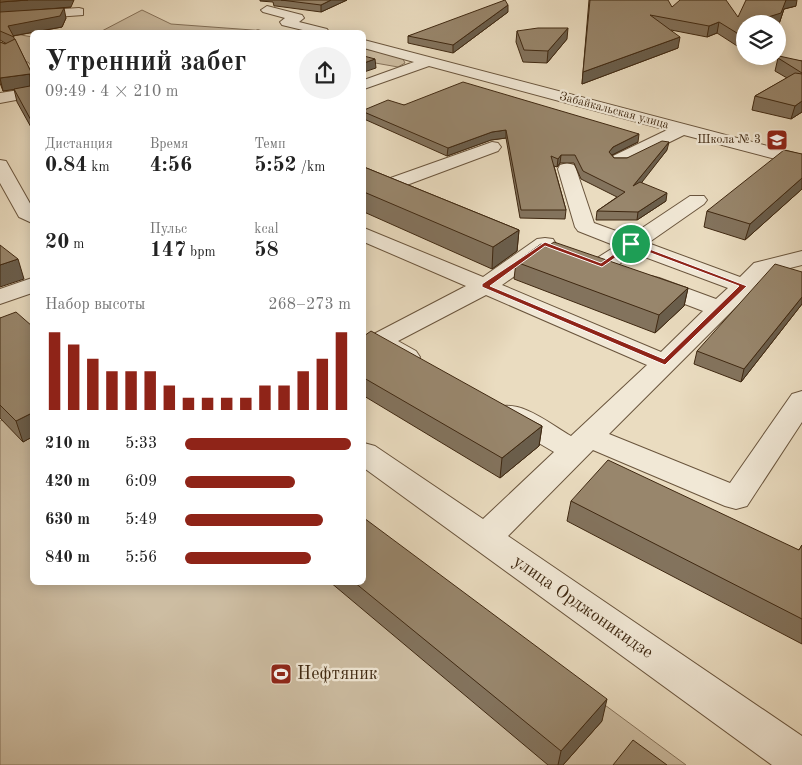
<!DOCTYPE html>
<html lang="ru">
<meta charset="utf-8">
<style>
:root{--surface:#fff;--page:#f2f2f2;--text:#222;--muted:#767676;--accent:#8f2418}
body{margin:0;font-family:"Old Standard TT",serif;background:var(--page);color:var(--text);height:100vh;display:flex;flex-direction:column;font-size:19px;white-space:nowrap}
*{box-sizing:border-box;margin:0}
p{font-size:16px;color:var(--muted)}
.icon{flex:none;width:28px;height:28px;fill:none;stroke:currentColor;stroke-width:2;stroke-linecap:round;stroke-linejoin:round}
.map{position:relative;flex:1;overflow:hidden}
.panel{position:absolute;left:30px;top:30px;width:336px;height:555px;display:flex;flex-direction:column;background:var(--surface);border-radius:8px;box-shadow:0 2px 12px #0003}
.panel>*{flex:none}
.buttons{position:absolute;left:736px;top:15px;display:grid;gap:10px}
.buttons a{display:grid;place-items:center;width:50px;height:50px;border-radius:50%;background:var(--surface);box-shadow:0 2px 12px #0003;font-size:25px}
.pin{position:absolute;display:grid;place-items:center;width:42px;height:42px;color:#fff;margin:-21px;border:2px solid #fff;border-radius:50%;box-shadow:0 1px 5px #0007}
.round{display:grid;place-items:center;flex:none;width:52px;height:52px;border-radius:26px;background:var(--page)}
.overview{display:flex;align-items:center;justify-content:space-between;height:85px;padding:0 15px}
h1{font-size:28px;font-weight:700;line-height:38px}
.figures{display:grid;grid-template-columns:repeat(3,1fr);gap:8px;height:85px;padding:5px 15px}
.figures div{display:grid;align-content:center}
.figures b{font-size:21px;font-weight:700}
.figures small{font-size:14px;font-weight:400}
.figures p{font-size:14px}
.chart{height:140px;padding:10px 15px}
.chart p{display:flex;justify-content:space-between}
.chart svg{width:100%;height:90px;margin-top:5px;stroke:var(--accent);stroke-width:6}
ul{padding:0 15px;list-style:none;font-size:16px}
li{display:grid;grid-template-columns:80px 60px 1fr;align-items:center;height:38px}
li i{height:12px;border-radius:6px;background:var(--accent)}
.map>svg:first-child{display:block}
</style>
<div class="map">
<svg width="802" height="765" viewBox="0 0 802 765">
<rect width="100%" height="100%" fill="#eadcc0"/>
<filter id="stains"><feTurbulence type="fractalNoise" baseFrequency=".004" numOctaves="4"/><feColorMatrix values="0 0 0 0 .2 0 0 0 0 .09 0 0 0 0 .02 0 0 0 .5 -.17"/></filter>
<radialGradient id="worn" r=".72"><stop offset=".6" stop-color="#630" stop-opacity="0"/><stop offset="1" stop-color="#630" stop-opacity=".3"/></radialGradient>
<path fill="#cdbda2" stroke="#86725a" d="M 142,10 L 171,24 L 266,31 L 100,32 Z
M 0,31 L 32,37 L 32,67 L 28,62 L 10,63 L 0,58 L 20,50 L 0,44 Z
M 364,49 L 401,55 L 405,63 L 398,67 L 364,61 Z
M 32,407 L 32,582 L 364,582 L 364,527 L 686,765 L 0,765 L 0,421 Z"/>
<g fill="none" stroke-linecap="round" stroke-linejoin="round">
<g stroke="#6a553d" stroke-width="2">
<path id="minor" d="M 267,6 L 302,15 L 304,18 L 299,22 L 327,29 L 329,32 L 311,32 L 282,25 L 280,22 L 285,18 L 263,12 L 261,10 Z
M 79,8 L 83,9 L 83,15 L 0,21 L 0,13 Z
M 364,40 L 802,155 L 802,166 L 684,135 L 625,164 L 613,164 L 610,160 L 613,156 L 667,130 L 429,66 L 364,89 L 364,80 L 414,62 L 364,48 Z
M 32,88 L 32,97 L 0,103 L 0,93 Z
M 492,142 L 498,143 L 501,147 L 498,151 L 396,189 L 382,189 L 379,185 L 382,181 Z
M 0,160 L 6,161 L 32,207 L 32,223 L 19,217 L 0,183 Z
M 567,163 L 574,165 L 576,169 L 594,223 L 630,236 L 690,196 L 704,196 L 707,200 L 704,204 L 648,243 L 740,277 L 754,263 L 802,251 L 802,265 L 770,273 L 609,434 L 730,483 L 792,394 L 802,391 L 802,422 L 747,506 L 736,509 L 725,506 L 593,450 L 508,536 L 802,736 L 802,765 L 772,765 L 364,468 L 364,443 L 375,446 L 483,519 L 554,452 L 498,419 L 494,413 L 498,407 C 522,400 550,424 571,436 L 647,365 L 486,295 L 398,341 L 416,351 L 420,357 L 416,363 C 400,367 376,355 366,341 L 370,336 L 466,286 L 364,242 L 364,228 L 483,277 L 537,239 L 545,238 L 553,239 L 556,244 L 553,249 L 502,285 L 661,352 L 703,311 L 643,288 L 639,283 L 643,278 L 651,276 L 659,278 L 716,299 L 728,288 L 634,253 C 622,262 610,274 594,270 L 591,265 L 594,260 L 616,246 L 578,231 L 575,227 L 558,169 L 560,165 Z
M 32,278 L 32,293 L 0,304 L 0,289 Z"/>
</g>
<use href="#minor" fill="#f1e8d6" fill-rule="evenodd"/>
</g>
<path fill="#83735d" stroke="#3f2811" d="M 0,0 L 71,7 L 40,9 L 66,18 L 62,27 L 13,36 L 32,74 L 32,129 L 17,102 L 14,89 L 3,91 L 0,83 L 0,42 L 5,44 L 7,44 L 0,40 Z
M 260,0 L 347,0 L 321,12 L 276,6 L 274,6 L 273,2 L 260,1 Z
M 589,0 L 672,7 L 738,17 L 796,6 L 784,9 L 779,24 L 745,24 L 745,51 L 717,33 L 707,37 L 671,30 L 678,48 L 582,84 Z
M 508,12 L 453,53 L 408,43 L 408,36 Z
M 517,31 L 567,39 L 547,63 L 523,62 L 516,42 Z
M 778,58 L 802,61 L 802,112 L 791,119 L 752,110 L 755,96 L 787,78 L 775,71 Z
M 404,105 L 638,142 L 612,155 L 614,158 L 627,158 L 667,150 L 641,182 L 666,201 L 637,220 L 596,220 L 597,211 L 617,197 L 581,179 L 574,163 L 560,163 L 557,167 L 554,166 L 566,210 L 565,219 L 520,218 L 506,138 L 491,140 L 447,156 L 364,119 L 364,110 Z
M 802,154 L 802,189 L 745,240 L 704,227 L 707,211 Z
M 364,167 L 519,230 L 517,251 L 492,269 L 364,212 Z
M 547,247 L 688,288 L 684,306 L 655,333 L 514,279 L 516,262 Z
M 802,272 L 802,304 L 741,382 L 694,364 L 697,351 Z
M 0,318 L 32,326 L 32,437 L 23,442 L 0,418 Z
M 364,336 L 542,426 L 539,446 L 500,478 L 364,396 Z
M 571,501 L 799,550 L 802,545 L 802,644 L 567,521 Z
M 330,582 L 364,582 L 602,721 L 563,765 L 548,765 Z"/>
<path fill="#6a5e4c" stroke="#3f2811" d="M 28,0 L 74,0 L 71,7 L 0,13 L 0,2 Z
M 331,0 L 347,0 L 321,12 L 321,5 Z
M 786,0 L 797,0 L 796,6 L 784,9 L 779,24 L 764,24 L 765,18 Z
M 508,5 L 508,12 L 453,53 L 453,45 Z
M 64,8 L 66,18 L 62,27 L 12,36 L 8,26 Z
M 719,22 L 717,33 L 707,37 L 709,26 Z
M 568,28 L 567,39 L 547,63 L 548,51 Z
M 680,37 L 678,48 L 582,84 L 583,72 Z
M 375,59 L 376,68 L 364,72 L 364,63 Z
M 30,74 L 32,87 L 3,91 L 0,78 Z
M 802,101 L 802,112 L 791,119 L 795,106 Z
M 506,130 L 506,138 L 491,140 L 447,156 L 448,148 L 492,132 Z
M 639,134 L 638,142 L 612,155 L 609,152 L 613,147 Z
M 669,142 L 667,150 L 632,195 L 633,186 Z
M 561,155 L 560,163 L 557,167 L 558,159 Z
M 802,178 L 802,189 L 745,240 L 750,224 Z
M 667,193 L 666,201 L 637,220 L 638,212 Z
M 519,230 L 517,251 L 492,269 L 493,247 Z
M 18,259 L 24,279 L 0,287 L 0,265 Z
M 688,288 L 684,306 L 655,333 L 659,315 Z
M 802,297 L 802,304 L 741,382 L 744,369 Z
M 32,413 L 32,437 L 23,442 L 16,421 Z
M 542,426 L 539,446 L 500,478 L 502,458 Z
M 607,699 L 602,721 L 563,765 L 558,765 L 561,751 Z"/>
<path fill="#98866c" stroke="#3f2811" d="M 0,0 L 28,0 L 0,2 Z
M 281,0 L 331,0 L 321,5 Z
M 505,0 L 508,5 L 453,45 L 408,36 Z
M 590,0 L 668,0 L 672,7 L 680,0 L 726,0 L 738,17 L 746,0 L 786,0 L 781,13 L 765,18 L 765,24 L 745,24 L 745,38 L 719,22 L 709,26 L 650,15 L 680,37 L 583,72 Z
M 64,8 L 60,16 L 8,26 L 14,37 L 0,31 L 0,12 Z
M 538,28 L 568,28 L 548,51 L 524,50 L 517,31 Z
M 258,30 L 270,32 L 248,32 Z
M 15,39 L 32,74 L 32,122 L 14,89 L 30,86 L 30,74 L 0,78 L 0,42 L 5,44 Z
M 364,56 L 375,59 L 364,63 Z
M 779,56 L 802,61 L 802,73 L 778,58 Z
M 795,73 L 802,74 L 802,101 L 795,106 L 755,96 Z
M 463,82 L 639,134 L 613,147 L 609,152 L 614,158 L 627,158 L 662,141 L 669,142 L 633,186 L 640,182 L 667,193 L 638,212 L 597,211 L 625,192 L 583,171 L 575,155 L 561,155 L 558,159 L 551,156 L 566,210 L 521,210 L 506,130 L 492,132 L 448,148 L 364,112 L 364,110 L 388,100 L 404,105 Z
M 784,150 L 802,154 L 802,178 L 750,224 L 707,211 Z
M 364,167 L 519,230 L 493,247 L 364,192 Z
M 554,242 L 688,288 L 659,315 L 516,262 L 541,244 L 547,247 Z
M 0,245 L 18,259 L 0,265 Z
M 775,264 L 802,272 L 802,297 L 744,369 L 697,351 Z
M 16,312 L 32,326 L 32,413 L 16,421 L 0,405 L 0,318 Z
M 371,331 L 542,426 L 502,458 L 364,378 L 364,336 Z
M 608,460 L 799,550 L 802,545 L 802,619 L 571,501 Z
M 364,518 L 607,699 L 561,751 L 354,582 L 364,582 Z
M 633,740 L 667,765 L 613,765 Z"/>
<path fill="#8f2418" stroke="#fff" fill-rule="evenodd" d="M 545,242 L 601,263 L 631,242 L 747,286 L 665,365 L 482,287 L 482,284 ZM 545,246 L 602,267 L 632,246 L 739,286 L 664,359 L 490,286 Z"/>
<defs>
<g id="school-square" transform="scale(1.125)"><rect x="-9" y="-9" width="18" height="18" rx="4" fill="#8f2418" stroke="#f1e8d6"/><path d="M0-5L7-2L0 1L-7-2ZM-4 1L0 2.5L4 1V4Q0 6-4 4Z" fill="#fff"/></g>
<g id="stadium-square" transform="scale(1.125)"><rect x="-9" y="-9" width="18" height="18" rx="4" fill="#8f2418" stroke="#f1e8d6"/><path d="M0-5a6.5 5 0 1 0 0 10a6.5 5 0 1 0 0-10ZM-3.5-1.8h7v3.6h-7Z" fill="#fff"/></g>
</defs>
<g fill-rule="evenodd">
<use href="#school-square" x="777" y="140"/>
<use href="#stadium-square" x="281" y="674"/>
</g>
<g text-anchor="middle" dominant-baseline="central" stroke-width="4.5" stroke-linejoin="round" paint-order="stroke">
<g font-size="12" fill="#3f2811" stroke="#f1e8d6">
<text transform="translate(614 111) rotate(15)">Забайкальская улица</text>
</g>
<g font-size="12" fill="#3f2811" stroke="#f1e8d6" text-anchor="end">
<text x="761" y="140">Школа № 3</text>
</g>
<g font-size="18" fill="#3f2811" stroke="#f1e8d6">
<text transform="translate(583 607) rotate(35)">улица Орджоникидзе</text>
</g>
<g font-size="18" fill="#3f2811" stroke="#f1e8d6" text-anchor="start">
<text x="297" y="674">Нефтяник</text>
</g>
</g>
<rect width="100%" height="100%" filter="url(#stains)"/>
<rect width="100%" height="100%" fill="url(#worn)"/>
</svg>
<div class="buttons">
<a><svg class="icon" aria-label="layers" viewBox="0 0 24 24"><path d="M12 4l9 5-9 5-9-5zM3 14l9 5 9-5"/></svg></a>
</div>
<div class="pin" style="left:631px;top:244px;background:#1e9e55"><svg class="icon" aria-label="arrive" viewBox="0 0 24 24"><path d="M6 21V4h12l-3 4 3 4H6"/></svg></div>
<section class="panel">
<div class="overview"><div><h1>Утренний забег</h1><p>09:49 · 4 × 210 m</p></div><a class="round"><svg class="icon" aria-label="share" viewBox="0 0 24 24"><path d="M12 15V3M7 8l5-5 5 5M5 13v7h14v-7"/></svg></a></div>
<div class="figures">
<div><p>Дистанция</p><b>0.84<small> km</small></b></div>
<div><p>Время</p><b>4:56</b></div>
<div><p>Темп</p><b>5:52<small> /km</small></b></div>
</div>
<div class="figures">
<div><b>20<small> m</small></b></div>
<div><p>Пульс</p><b>147<small> bpm</small></b></div>
<div><p>kcal</p><b>58</b></div>
</div>
<div class="chart"><p><span>Набор высоты</span>268–273 m</p>
<svg viewBox="0 0 160 44" preserveAspectRatio="none"><path d="M5 44V6M15 44V12M25 44V19M35 44V25M45 44V25M55 44V25M65 44V32M75 44V38M85 44V38M95 44V38M105 44V38M115 44V32M125 44V32M135 44V25M145 44V19M155 44V6"/></svg>
</div>
<ul>
<li><b>210 m</b>5:33<i style="width:100%"></i></li>
<li><b>420 m</b>6:09<i style="width:66%"></i></li>
<li><b>630 m</b>5:49<i style="width:83%"></i></li>
<li><b>840 m</b>5:56<i style="width:76%"></i></li>
</ul>
</section>
</div>
